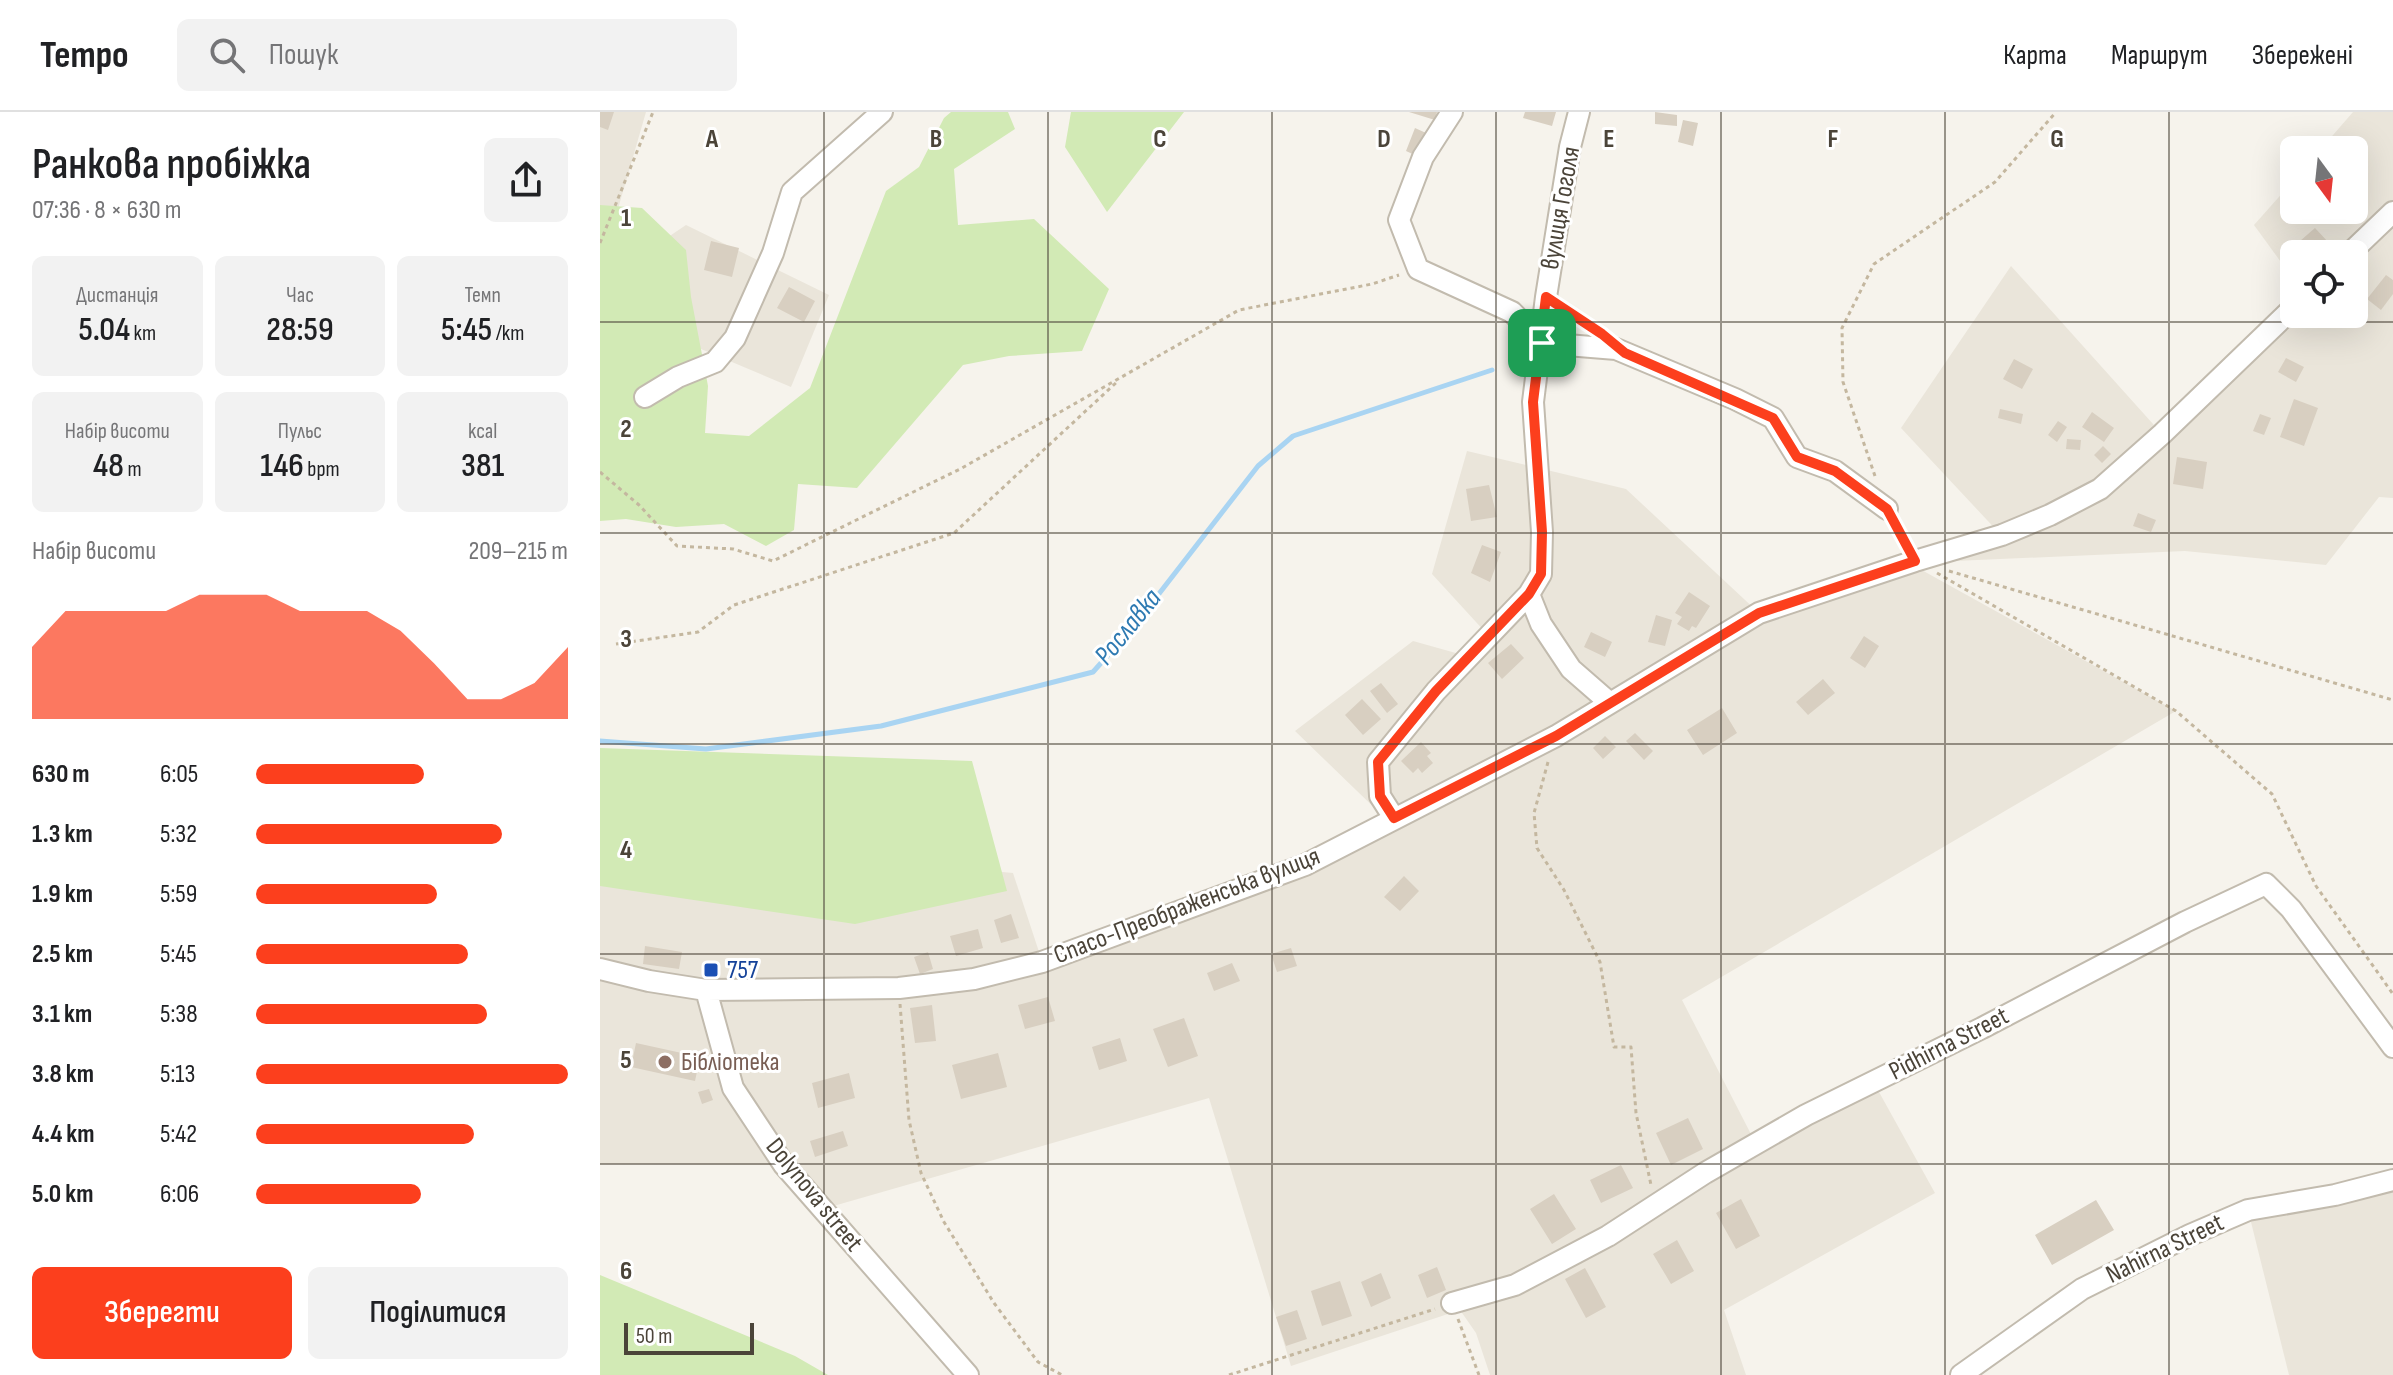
<!DOCTYPE html>
<html lang="uk">
<meta charset="utf-8">
<style>
:root{--surface:#fff;--page:#f2f2f2;--text:#202124;--muted:#757577;--line:#e0e0e0;--accent:#fc3f1d}
body{margin:0;font-family:"Sofia Sans Condensed",sans-serif;background:var(--page);color:var(--text);height:100vh;display:flex;flex-direction:column;font-size:30px;white-space:nowrap}
*{box-sizing:border-box;margin:0}
p{font-size:26px;color:var(--muted)}
.icon{flex:none;width:44px;height:44px;fill:none;stroke:currentColor;stroke-width:2;stroke-linecap:round;stroke-linejoin:round}
.map{position:relative;flex:1;overflow:hidden}
.sheet{display:flex;flex-direction:column;background:var(--surface);width:600px}
.sheet>*{flex:none}
.needle{width:52px;rotate:165deg}
.tools{position:absolute;left:1680px;top:24px;display:grid;gap:16px}
.tools a{display:grid;place-items:center;width:88px;height:88px;border-radius:12px;background:var(--surface);box-shadow:0 8px 32px #0002;font-size:40px}
.scale{position:absolute;left:24px;bottom:20px;width:130px;box-sizing:border-box;padding-left:8px;border:4px solid #4b4439;border-top:0;font-size:22px;line-height:28px;white-space:nowrap;color:#4b4439;-webkit-text-stroke:6px #fff;paint-order:stroke}
.pin{position:absolute;display:grid;place-items:center;width:68px;height:68px;color:#fff;margin:-34px;border-radius:16px;box-shadow:0 4px 12px #0006}
.round{display:grid;place-items:center;flex:none;width:84px;height:84px;border-radius:12px;background:var(--page)}
.head{display:flex;align-items:center;justify-content:space-between;height:136px;padding:0 32px}
h1{font-size:44px;font-weight:600;line-height:60px}
.figures{display:grid;grid-template-columns:repeat(3,1fr);gap:12px;height:136px;padding:8px 32px}
.figures div{display:grid;align-content:center;border-radius:12px;background:var(--page);text-align:center}
.figures b{font-size:34px;font-weight:600}
.figures small{font-size:22px;font-weight:400}
.figures p{font-size:22px}
.chart{height:224px;padding:16px 32px}
.chart p{display:flex;justify-content:space-between}
.chart svg{width:100%;height:144px;margin-top:8px;fill:var(--accent);opacity:.7}
.action{display:flex;gap:16px;margin-top:auto;padding:16px 32px}
.action a{flex:1;height:92px;border-radius:12px;background:var(--accent);color:#fff;font-size:32px;font-weight:600;line-height:92px;text-align:center}
.action a+a{background:var(--page);color:var(--text)}
ul{padding:0 32px;list-style:none;font-size:26px}
li{display:grid;grid-template-columns:128px 96px 1fr;align-items:center;height:60px}
li i{height:20px;border-radius:10px;background:var(--accent)}
header{display:flex;align-items:center;gap:48px;box-sizing:border-box;height:112px;padding:0 40px;background:var(--surface);border-bottom:2px solid var(--line)}
header strong{font-size:38px}
nav{display:flex;gap:44px;margin-inline-start:auto;font-size:28px}
.search{width:560px;height:72px;background:var(--page);display:flex;align-items:center;gap:20px;box-sizing:border-box;padding:0 28px;border-radius:12px;color:var(--muted);font-size:30px}
main{display:flex;flex:1;min-height:0}
.map>svg:first-child{display:block}
</style>
<header>
<strong>Tempo</strong>
<div class="search"><svg class="icon" aria-label="search" viewBox="0 0 24 24"><circle cx="10" cy="10" r="6"/><path d="M15 15l6 6"/></svg>Пошук</div>
<nav><a>Карта</a><a>Маршрут</a><a>Збережені</a></nav>
</header>
<main>
<section class="sheet">
<div class="head"><div><h1>Ранкова пробіжка</h1><p>07:36 · 8 × 630 m</p></div><a class="round"><svg class="icon" aria-label="share" viewBox="0 0 24 24"><path d="M12 15V3M7 8l5-5 5 5M5 13v7h14v-7"/></svg></a></div>
<div class="figures">
<div><p>Дистанція</p><b>5.04<small> km</small></b></div>
<div><p>Час</p><b>28:59</b></div>
<div><p>Темп</p><b>5:45<small> /km</small></b></div>
</div>
<div class="figures">
<div><p>Набір висоти</p><b>48<small> m</small></b></div>
<div><p>Пульс</p><b>146<small> bpm</small></b></div>
<div><p>kcal</p><b>381</b></div>
</div>
<div class="chart"><p><span>Набір висоти</span>209–215 m</p>
<svg viewBox="0 0 160 44" preserveAspectRatio="none"><path d="M0 44V22L10 11L20 11L30 11L40 11L50 6L60 6L70 6L80 11L90 11L100 11L110 17L120 27L130 38L140 38L150 33L160 22V44z"/></svg>
</div>
<ul>
<li><b>630 m</b>6:05<i style="width:54%"></i></li>
<li><b>1.3 km</b>5:32<i style="width:79%"></i></li>
<li><b>1.9 km</b>5:59<i style="width:58%"></i></li>
<li><b>2.5 km</b>5:45<i style="width:68%"></i></li>
<li><b>3.1 km</b>5:38<i style="width:74%"></i></li>
<li><b>3.8 km</b>5:13<i style="width:100%"></i></li>
<li><b>4.4 km</b>5:42<i style="width:70%"></i></li>
<li><b>5.0 km</b>6:06<i style="width:53%"></i></li>
</ul>
<div class="action"><a>Зберегти</a><a>Поділитися</a></div>
</section>
<div class="map">
<svg width="1793" height="1263" viewBox="0 0 1793 1263">
<rect width="100%" height="100%" fill="#f6f3ec"/>
<path fill="#eae5da" d="M 0,0 L 46,0 L 0,159 Z
M 1753,0 L 1793,0 L 1793,386 L 1779,385 L 1726,453 L 1585,439 L 1309,451 L 1576,599 L 1082,888 L 1154,1028 L 1274,971 L 1335,1081 L 1124,1198 L 1146,1263 L 890,1263 L 876,1221 L 860,1198 L 691,1254 L 609,986 L 223,1097 L 184,1053 L 0,1052 L 0,708 L 68,728 L 413,761 L 442,849 L 705,753 L 787,708 L 695,619 L 813,529 L 870,545 L 887,522 L 832,462 L 867,339 L 1026,377 L 1159,501 L 1307,451 L 1401,423 L 1301,316 L 1411,154 L 1562,322 L 1694,195 L 1694,202 L 1754,202 L 1754,142 L 1694,142 L 1694,168 L 1654,113 L 1694,68 L 1694,98 L 1754,98 L 1754,38 L 1720,38 Z
M 86,113 L 229,183 L 191,275 L 101,237 L 85,361 L 0,171 Z
M 1793,1068 L 1793,1263 L 1689,1263 L 1648,1098 Z"/>
<path fill="#d2eab5" d="M 351,0 L 408,0 L 415,17 L 354,57 L 358,113 L 434,107 L 509,177 L 482,239 L 409,244 L 363,253 L 257,376 L 198,372 L 194,418 L 166,434 L 124,412 L 76,415 L 26,407 L 0,409 L 0,93 L 42,96 L 86,138 L 91,185 L 108,274 L 105,321 L 149,324 L 210,276 L 286,79 L 319,55 L 344,6 Z
M 471,0 L 584,0 L 507,100 L 465,35 Z
M 0,636 L 372,649 L 407,779 L 255,812 L 0,774 Z
M 0,1163 L 195,1244 L 228,1263 L 0,1263 Z"/>
<g fill="none" stroke-linecap="round" stroke-linejoin="round">
<path stroke="#a9d4f2" stroke-width="5" d="M 0,629 L 106,637 L 281,614 L 493,560 L 534,514 L 658,354 L 693,324 L 892,258"/>
</g>
<path fill="#d8cfc1" d="M 0,0 L 14,0 L 8,18 L 0,15 Z
M 809,0 L 837,0 L 835,8 Z
M 925,0 L 956,0 L 952,14 L 923,6 Z
M 1055,0 L 1077,3 L 1077,14 L 1055,12 Z
M 1083,8 L 1098,11 L 1093,34 L 1078,30 Z
M 815,16 L 826,21 L 817,44 L 806,39 Z
M 1715,116 L 1729,131 L 1715,142 L 1711,142 L 1700,129 Z
M 111,129 L 139,136 L 132,165 L 104,158 Z
M 1786,163 L 1793,168 L 1793,182 L 1781,198 L 1767,187 Z
M 189,175 L 215,189 L 204,210 L 177,196 Z
M 1686,246 L 1704,255 L 1696,270 L 1678,260 Z
M 1414,247 L 1433,257 L 1422,277 L 1403,267 Z
M 1694,287 L 1718,296 L 1704,334 L 1680,325 Z
M 1400,297 L 1423,302 L 1421,312 L 1398,306 Z
M 1492,300 L 1514,316 L 1504,330 L 1482,315 Z
M 1660,302 L 1671,306 L 1664,323 L 1653,319 Z
M 1458,309 L 1467,315 L 1457,330 L 1448,323 Z
M 1467,327 L 1481,328 L 1480,338 L 1466,337 Z
M 1503,334 L 1511,342 L 1502,351 L 1494,343 Z
M 1577,345 L 1607,350 L 1603,377 L 1573,372 Z
M 889,373 L 897,405 L 871,409 L 866,377 Z
M 1538,401 L 1556,408 L 1551,420 L 1533,414 Z
M 882,433 L 901,440 L 890,470 L 871,461 Z
M 1089,480 L 1110,494 L 1096,516 L 1092,514 L 1089,519 L 1077,512 L 1082,505 L 1075,501 Z
M 1056,503 L 1072,508 L 1065,534 L 1048,530 Z
M 991,520 L 1012,530 L 1005,545 L 984,535 Z
M 1264,524 L 1279,534 L 1265,556 L 1250,546 Z
M 911,532 L 924,546 L 902,567 L 888,551 Z
M 1223,567 L 1235,581 L 1208,603 L 1196,590 Z
M 781,571 L 798,592 L 787,601 L 770,579 Z
M 762,587 L 781,607 L 763,623 L 745,603 Z
M 1122,596 L 1137,621 L 1103,643 L 1087,618 Z
M 1035,621 L 1053,639 L 1044,648 L 1026,629 Z
M 1005,624 L 1016,635 L 1003,647 L 993,636 Z
M 821,630 L 831,641 L 827,644 L 833,651 L 822,661 L 818,656 L 813,661 L 801,649 Z
M 804,764 L 819,779 L 800,799 L 784,785 Z
M 411,802 L 419,826 L 401,831 L 394,808 Z
M 378,817 L 383,836 L 356,844 L 350,824 Z
M 45,834 L 82,840 L 79,857 L 43,852 Z
M 691,836 L 697,854 L 677,860 L 671,842 Z
M 328,840 L 333,857 L 320,862 L 314,845 Z
M 632,851 L 640,869 L 614,879 L 607,861 Z
M 448,885 L 455,909 L 425,917 L 418,893 Z
M 332,893 L 336,929 L 315,931 L 310,896 Z
M 584,906 L 598,944 L 568,955 L 553,917 Z
M 520,926 L 527,949 L 499,958 L 492,935 Z
M 36,931 L 100,945 L 95,969 L 31,955 Z
M 398,941 L 407,975 L 361,987 L 352,953 Z
M 249,961 L 255,986 L 218,996 L 212,971 Z
M 109,977 L 113,988 L 102,992 L 98,980 Z
M 1088,1006 L 1103,1037 L 1071,1053 L 1056,1021 Z
M 243,1019 L 248,1034 L 215,1045 L 210,1029 Z
M 1021,1053 L 1033,1076 L 1001,1091 L 990,1068 Z
M 954,1082 L 976,1117 L 952,1132 L 930,1097 Z
M 1141,1087 L 1160,1124 L 1136,1137 L 1116,1101 Z
M 1496,1088 L 1514,1118 L 1452,1153 L 1435,1123 Z
M 1077,1128 L 1094,1159 L 1071,1172 L 1053,1142 Z
M 837,1155 L 846,1178 L 827,1186 L 818,1163 Z
M 985,1156 L 1006,1195 L 986,1206 L 965,1167 Z
M 781,1161 L 791,1186 L 771,1195 L 761,1170 Z
M 740,1169 L 752,1204 L 722,1214 L 711,1179 Z
M 697,1198 L 707,1227 L 686,1234 L 676,1205 Z"/>
<g fill="none" stroke-linecap="round" stroke-linejoin="round">
<g stroke="#c2bbae" stroke-width="24">
<path id="minor" d="M 852,0 L 823,45 L 799,108 L 818,157 L 912,200 L 942,231 L 1016,237 L 1135,287 L 1173,306 L 1197,345 L 1235,359 L 1287,397
M 979,0 L 970,35 L 946,185 L 933,290 L 942,420 L 941,462 L 929,482 L 941,512 L 971,557 L 1010,591
M 1749,142 L 1793,100
M 45,285 L 78,265 L 115,250 L 135,226 L 173,141 L 192,80 L 282,0
M 794,706 L 780,684 L 778,650 L 836,579 L 929,482
M 0,857 L 49,869 L 106,878 L 299,876 L 374,867 L 442,850 L 705,753 L 956,624 L 1159,501 L 1315,449 L 1402,423 L 1450,403 L 1500,377 L 1562,322 L 1694,195
M 106,878 L 133,976 L 184,1053 L 368,1263
M 852,1191 L 915,1173 L 1008,1124 L 1105,1061 L 1206,1003 L 1382,916 L 1585,810 L 1666,772 L 1691,797 L 1793,935
M 1361,1263 L 1482,1177 L 1590,1123 L 1648,1098 L 1735,1083 L 1793,1068"/>
</g>
<path stroke="#c4b79f" stroke-width="3" stroke-dasharray="4 4" stroke-linecap="butt" d="M 0,131 L 53,0
M 962,196 L 993,216
M 0,360 L 39,393 L 77,434 L 133,437 L 173,449 L 362,356 L 639,198 L 772,172 L 799,163
M 1275,364 L 1243,270 L 1242,216 L 1274,152 L 1395,70 L 1456,0
M 1295,411 L 1307,433
M 1349,459 L 1793,588
M 1337,461 L 1576,599 L 1672,682 L 1716,774 L 1793,882
M 16,532 L 98,520 L 134,493 L 354,421 L 518,269
M 948,650 L 934,701 L 937,736 L 964,778 L 1000,850 L 1014,935 L 1031,935 L 1036,1001 L 1051,1073
M 300,892 L 309,1008 L 321,1061 L 344,1110 L 394,1191 L 438,1250 L 462,1263
M 858,1207 L 879,1263
M 629,1263 L 835,1197"/>
<use href="#minor" stroke="#fff" stroke-width="20"/>
</g>
<g fill="none" stroke-linecap="round" stroke-linejoin="round">
<g stroke="#fff" stroke-width="16">
<path id="route" d="M 946,185 L 1002,222 L 1025,241 L 1173,306 L 1197,345 L 1235,359 L 1287,397 L 1315,449 L 1159,501 L 956,624 L 794,706 L 780,684 L 778,650 L 836,579 L 929,482 L 941,462 L 942,420 L 933,290 Z"/>
</g>
<use href="#route" stroke="#fc3f1d" stroke-width="10"/>
</g>
<path fill="none" stroke="#4b4439" stroke-width="2" stroke-opacity="0.55" d="M 224,0 L 224,1263M 448,0 L 448,1263M 672,0 L 672,1263M 896,0 L 896,1263M 1121,0 L 1121,1263M 1345,0 L 1345,1263M 1569,0 L 1569,1263M 0,210 L 1793,210M 0,421 L 1793,421M 0,632 L 1793,632M 0,842 L 1793,842M 0,1052 L 1793,1052"/>
<rect fill="#1a4fb4" stroke="#fff" stroke-width="3" x="103" y="850" width="16" height="16" rx="4"/>
<circle fill="#8d6e63" stroke="#fff" stroke-width="3" cx="65" cy="950" r="8"/>
<g text-anchor="middle" dominant-baseline="central" stroke-width="6" stroke-linejoin="round" paint-order="stroke">
<g font-size="26" fill="#4b4439" stroke="#fff">
<text transform="translate(961 96) rotate(-80)">вулиця Гоголя</text>
<text transform="translate(587 794) rotate(-21)">Спасо-Преображенська вулиця</text>
<text transform="translate(1349 932) rotate(-27)">Pidhirna Street</text>
<text transform="translate(214 1083) rotate(51)">Dolynova street</text>
<text transform="translate(1565 1137) rotate(-26)">Nahirna Street</text>
</g>
<g font-size="26" fill="#164399" stroke="#fff" text-anchor="start">
<text x="127" y="858">757</text>
</g>
<g font-size="26" fill="#785e54" stroke="#fff" text-anchor="start">
<text x="81" y="950">Бібліотека</text>
</g>
<g font-size="28" font-style="italic" fill="#2e7ab2" stroke="#fff">
<text transform="translate(528 515) rotate(-51)">Рославка</text>
</g>
</g>
<g font-size="26" text-anchor="middle" font-weight="bold" fill="#4b4439" stroke="#fff" stroke-width="6" stroke-linejoin="round" paint-order="stroke">
<text x="112" y="35">A</text>
<text x="336" y="35">B</text>
<text x="560" y="35">C</text>
<text x="784" y="35">D</text>
<text x="1009" y="35">E</text>
<text x="1233" y="35">F</text>
<text x="1457" y="35">G</text>
<text x="26" y="114">1</text>
<text x="26" y="325">2</text>
<text x="26" y="535">3</text>
<text x="26" y="746">4</text>
<text x="26" y="956">5</text>
<text x="26" y="1167">6</text>
</g>
</svg>
<div class="tools">
<a><svg class="needle" viewBox="-14 -14 28 28"><path d="M0-13l5 13h-10z" fill="#e53935"/><path d="M0 13l5-13h-10z" fill="#757577"/></svg></a>
<a><svg class="icon" aria-label="locate" viewBox="0 0 24 24"><circle cx="12" cy="12" r="6"/><path d="M12 2v4M12 18v4M2 12h4M18 12h4"/></svg></a>
</div>
<div class="scale">50 m</div>
<div class="pin" style="left:942px;top:231px;background:#1e9e55"><svg class="icon" aria-label="arrive" viewBox="0 0 24 24"><path d="M6 21V4h12l-3 4 3 4H6"/></svg></div>
</div>
</main>
